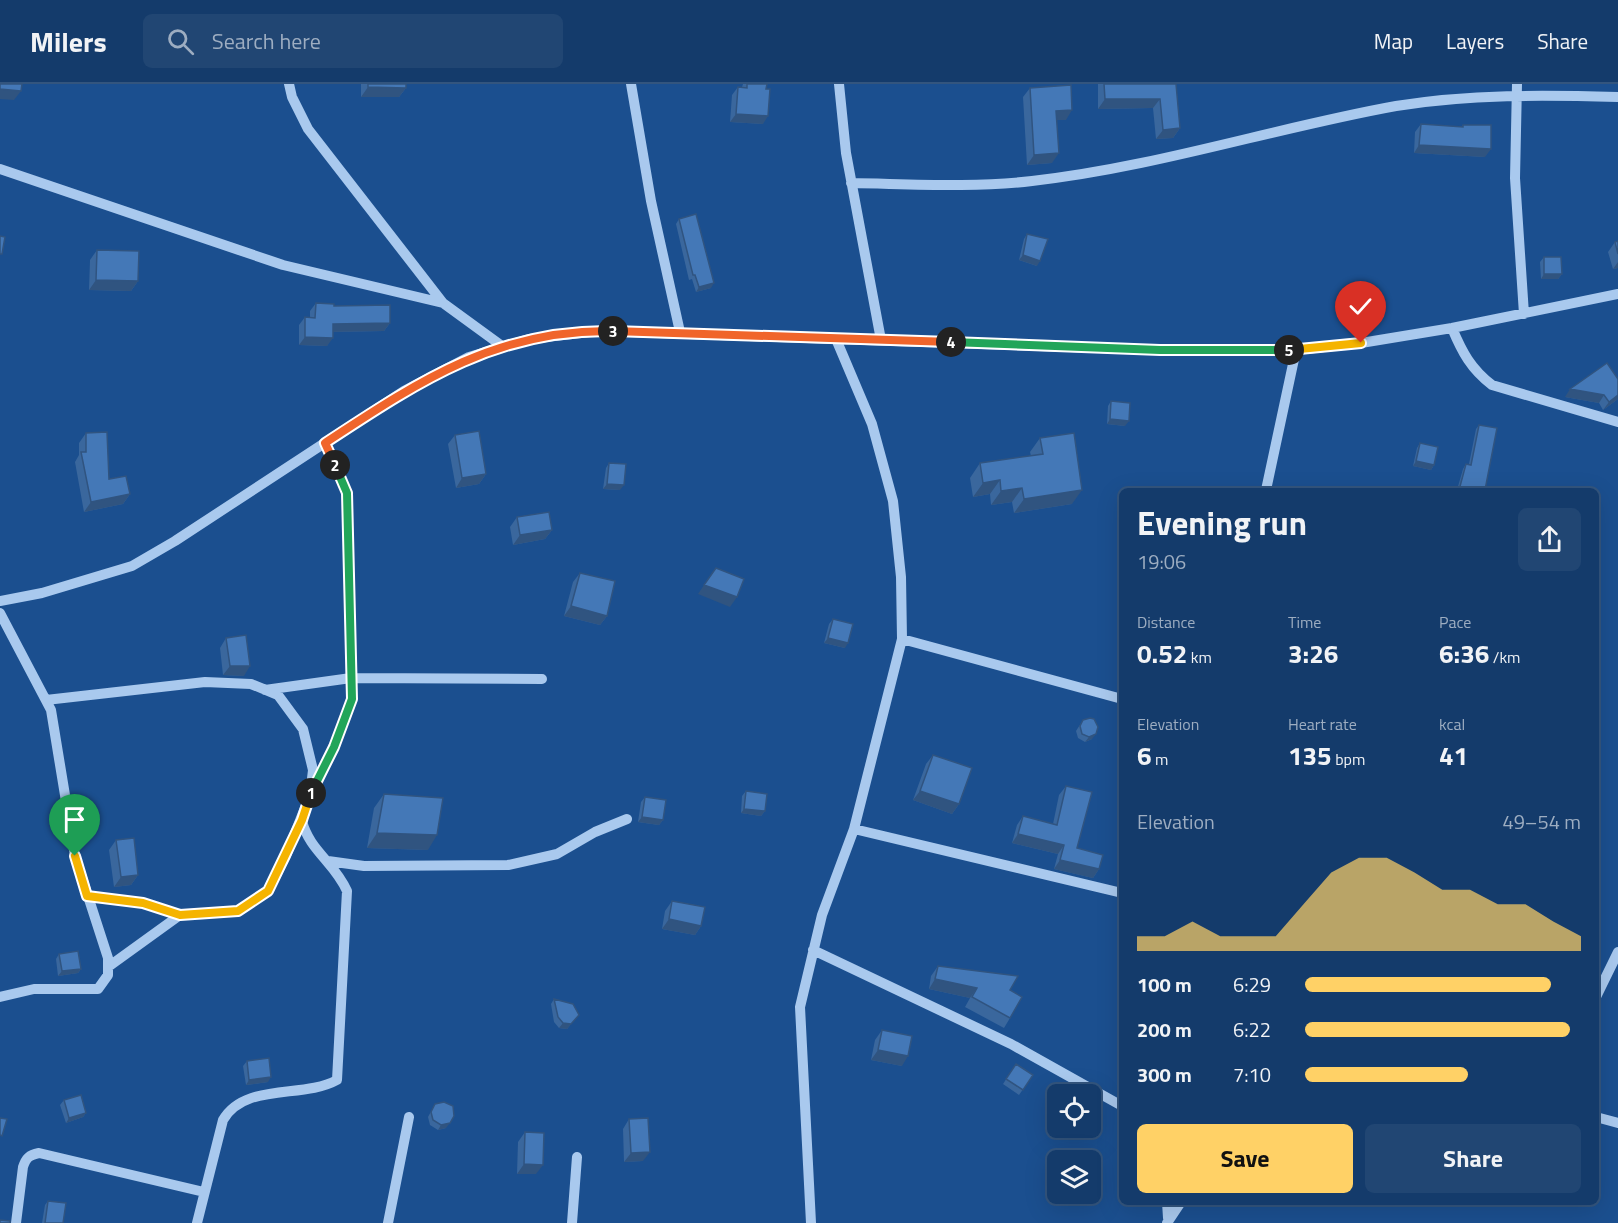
<!DOCTYPE html>
<meta charset="utf-8">
<style>
:root{--surface:#143b6b;--page:#214673;--text:#f1f3f6;--muted:#9dadc1;--line:#33557e;--accent:#ffd166}
body{margin:0;font-family:"Titillium Web",sans-serif;background:var(--page);color:var(--text);height:100vh;display:flex;flex-direction:column;font-size:22px;white-space:nowrap}
*{box-sizing:border-box;margin:0}
p{font-size:20px;color:var(--muted)}
.icon{flex:none;width:33px;height:33px;fill:none;stroke:currentColor;stroke-width:2;stroke-linecap:round;stroke-linejoin:round}
.map{position:relative;flex:1;overflow:hidden}
.side{position:absolute;left:1119px;top:404px;width:480px;height:717px;display:flex;flex-direction:column;background:var(--surface);border-radius:9px;box-shadow:0 6px 24px #0002,0 0 0 2px var(--line)}
.side>*{flex:none}
.tools{position:absolute;left:1047px;top:1000px;display:grid;gap:12px}
.tools a{display:grid;place-items:center;width:54px;height:54px;border-radius:9px;background:var(--surface);box-shadow:0 6px 24px #0002,0 0 0 2px var(--line);font-size:30px}
.pin{position:absolute;display:grid;place-items:center;width:51px;height:51px;color:#fff;margin:-62px -26px;border-radius:50% 50% 50% 0;rotate:-45deg;box-shadow:0 0 6px #0007}
.pin .icon{rotate:45deg}
.km{position:absolute;width:30px;height:30px;margin:-15px;border-radius:50%;background:#222;color:#fff;font-size:16px;line-height:30px;text-align:center}
.round{display:grid;place-items:center;flex:none;width:63px;height:63px;border-radius:9px;background:var(--page)}
.headline{display:flex;align-items:center;justify-content:space-between;height:102px;padding:0 18px}
h1{font-size:33px;font-weight:700;line-height:45px}
.stats{display:grid;grid-template-columns:repeat(3,1fr);gap:9px;height:102px;padding:6px 18px}
.stats div{display:grid;align-content:center}
.stats b{font-size:26px;font-weight:700}
.stats small{font-size:16px;font-weight:400}
.stats p{font-size:16px}
.chart{height:168px;padding:12px 18px}
.chart p{display:flex;justify-content:space-between}
.chart svg{width:100%;height:108px;margin-top:6px;fill:var(--accent);opacity:.7}
.button{display:flex;gap:12px;margin-top:auto;padding:12px 18px}
.button a{flex:1;height:69px;border-radius:9px;background:var(--accent);color:#111;font-size:24px;font-weight:700;line-height:69px;text-align:center}
.button a+a{background:var(--page);color:var(--text)}
ul{padding:0 18px;list-style:none;font-size:20px}
li{display:grid;grid-template-columns:96px 72px 1fr;align-items:center;height:45px}
li i{height:15px;border-radius:8px;background:var(--accent)}
header{display:flex;align-items:center;gap:36px;box-sizing:border-box;height:84px;padding:0 30px;background:var(--surface);border-bottom:2px solid var(--line)}
header strong{font-size:28px}
nav{display:flex;gap:33px;margin-inline-start:auto;font-size:21px}
.search{width:420px;height:54px;background:var(--page);display:flex;align-items:center;gap:15px;box-sizing:border-box;padding:0 21px;border-radius:9px;color:var(--muted);font-size:22px}
.map>svg:first-child{display:block}
</style>
<header>
<strong>Milers</strong>
<div class="search"><svg class="icon" aria-label="search" viewBox="0 0 24 24"><circle cx="10" cy="10" r="6"/><path d="M15 15l6 6"/></svg>Search here</div>
<nav><a>Map</a><a>Layers</a><a>Share</a></nav>
</header>
<div class="map">
<svg width="1618" height="1139" viewBox="0 0 1618 1139">
<rect width="100%" height="100%" fill="#1b4f8f"/>
<g fill="none" stroke-linecap="round" stroke-linejoin="round">
<path stroke="#a9c9ee" stroke-width="10" d="M 289,0 L 292,13 L 308,45 L 443,219 L 502,262
M 631,0 L 651,117 L 680,248
M 839,0 L 846,69 L 881,256
M 1517,0 L 1515,94 L 1524,230
M 0,85 L 283,181 L 443,219
M 851,99 C 911,100 973,104 1032,97 C 1156,83 1274,44 1396,22 C 1470,10 1544,11 1618,13
M 1452,244 C 1462,268 1471,285 1492,301 L 1618,338
M 1266,406 L 1296,266
M 0,517 L 42,509 L 132,482 L 175,457 L 404,307 L 469,273 L 529,255 L 598,247 L 1160,266 L 1296,266 L 1361,259 L 1452,244 L 1618,210
M 0,529 L 51,626 L 75,772 L 108,874 L 108,891 L 98,905 L 34,905 L 0,913
M 902,555 L 1122,615
M 265,606 L 351,594 L 542,595
M 46,616 L 205,598 L 251,600 L 278,611 L 303,645 L 313,686 L 310,711 L 286,772 L 268,807 L 238,827 L 180,831 L 108,883
M 314,703 L 334,663 L 352,615 L 347,409 L 325,359
M 854,745 L 1122,809
M 328,777 L 364,782 L 508,781 L 557,770 L 595,748 L 627,735
M 87,812 L 143,819 L 180,831
M 813,866 L 1011,960 L 1122,1022
M 1596,913 L 1618,868
M 1596,1033 L 1618,1039
M 1167,1118 L 1168,1134
M 16,1139 L 23,1083 C 26,1074 29,1071 39,1069 L 204,1108
M 197,1139 L 223,1036 C 245,998 303,1015 337,996 L 347,807 C 335,779 309,766 302,737
M 388,1139 L 409,1033
M 572,1139 L 577,1073
M 811,1139 L 800,923 L 822,831 L 854,745 L 902,555 L 901,493 L 893,417 L 872,340 L 836,255
M 1167,1139 L 1181,1118"/>
</g>
<path fill="#3a679d" d="M 361,0 L 406,0 L 406,4 L 399,13 L 361,13 Z
M 743,0 L 767,0 L 763,40 L 730,38 L 732,11 L 738,3 L 742,3 Z
M 1098,0 L 1176,0 L 1180,44 L 1173,54 L 1156,55 L 1153,24 L 1098,25 Z
M 1030,4 L 1066,36 L 1057,36 L 1052,79 L 1027,81 L 1023,13 Z
M 1421,40 L 1461,43 L 1463,41 L 1485,73 L 1414,69 L 1415,48 Z
M 679,135 L 711,204 L 696,208 L 692,195 L 689,196 L 676,140 Z
M 1027,150 L 1037,182 L 1019,176 L 1024,155 Z
M 1618,157 L 1618,184 L 1613,185 L 1608,168 L 1615,158 Z
M 97,166 L 138,197 L 131,207 L 89,206 L 90,176 Z
M 1544,173 L 1562,190 L 1558,195 L 1541,195 L 1540,178 Z
M 316,219 L 334,222 L 390,239 L 384,247 L 333,248 L 327,262 L 299,261 L 299,241 L 305,233 L 310,233 L 310,227 Z
M 1618,295 L 1618,315 L 1603,326 L 1599,319 L 1565,313 Z
M 1111,317 L 1125,342 L 1107,340 L 1108,322 Z
M 1479,341 L 1485,406 L 1457,406 L 1463,385 L 1466,380 L 1469,380 L 1476,345 Z
M 86,349 L 109,395 L 130,410 L 123,420 L 84,428 L 75,378 L 79,371 L 79,359 Z
M 455,351 L 486,390 L 479,400 L 456,404 L 448,360 Z
M 1040,354 L 1072,420 L 1014,429 L 1012,418 L 991,421 L 990,410 L 973,413 L 970,394 L 980,379 L 1031,372 L 1030,368 Z
M 1420,359 L 1434,381 L 1431,386 L 1413,382 L 1417,364 Z
M 609,379 L 620,406 L 603,405 L 606,384 Z
M 517,433 L 552,446 L 545,455 L 513,461 L 510,443 Z
M 580,489 L 607,532 L 600,541 L 564,532 L 573,498 Z
M 833,535 L 845,564 L 824,559 L 829,540 Z
M 226,554 L 244,592 L 223,591 L 220,564 Z
M 1083,636 L 1092,655 L 1085,658 L 1078,654 L 1076,647 Z
M 933,671 L 959,720 L 952,730 L 913,716 L 926,680 Z
M 1066,702 L 1077,764 L 1099,785 L 1093,794 L 1054,785 L 1058,770 L 1012,759 L 1017,741 L 1023,732 L 1053,740 L 1059,711 Z
M 746,707 L 765,727 L 761,732 L 741,729 L 742,712 Z
M 384,710 L 428,766 L 367,764 L 374,724 Z
M 645,713 L 663,736 L 659,741 L 638,738 L 641,718 Z
M 116,756 L 138,791 L 131,801 L 114,803 L 109,766 Z
M 672,817 L 701,842 L 695,851 L 662,845 L 665,827 Z
M 59,870 L 81,885 L 78,889 L 58,892 L 56,875 Z
M 938,882 L 1010,906 L 1010,934 L 1004,944 L 965,923 L 970,914 L 929,905 L 931,892 Z
M 554,915 L 575,935 L 567,945 L 559,944 L 554,938 L 551,920 Z
M 882,946 L 902,982 L 871,976 L 875,956 Z
M 247,977 L 268,998 L 246,1001 L 243,982 Z
M 1016,980 L 1033,991 L 1019,1011 L 1003,1000 Z
M 64,1016 L 86,1029 L 83,1033 L 66,1039 L 60,1021 Z
M 435,1020 L 446,1044 L 438,1046 L 430,1041 L 428,1033 Z
M 629,1035 L 643,1077 L 624,1078 L 623,1045 Z
M 525,1048 L 536,1090 L 517,1090 L 518,1058 Z
M 48,1117 L 63,1139 L 42,1139 L 45,1121 Z"/>
<path fill="#305480" d="M 368,3 L 406,4 L 399,13 L 361,13 Z
M 0,5 L 21,7 L 14,16 L 0,15 Z
M 1105,15 L 1160,15 L 1153,24 L 1098,25 Z
M 1072,26 L 1066,36 L 1050,36 L 1056,27 Z
M 736,30 L 768,32 L 763,40 L 730,38 Z
M 1180,44 L 1173,54 L 1156,55 L 1163,46 Z
M 1419,61 L 1491,65 L 1485,73 L 1414,69 Z
M 1059,69 L 1052,79 L 1027,81 L 1034,71 Z
M 1023,171 L 1040,177 L 1037,182 L 1019,176 Z
M 1618,178 L 1618,184 L 1613,185 Z
M 1544,190 L 1562,190 L 1558,195 L 1541,195 Z
M 96,196 L 138,197 L 131,207 L 89,206 Z
M 714,199 L 711,204 L 696,208 L 699,203 Z
M 390,239 L 384,247 L 327,248 L 333,240 Z
M 305,253 L 333,254 L 327,262 L 299,261 Z
M 1570,305 L 1604,311 L 1599,319 L 1565,313 Z
M 1618,311 L 1618,315 L 1603,326 L 1609,318 Z
M 1110,335 L 1129,337 L 1125,342 L 1107,340 Z
M 1416,377 L 1434,381 L 1431,386 L 1413,382 Z
M 486,390 L 479,400 L 456,404 L 462,394 Z
M 1000,396 L 990,410 L 973,413 L 983,399 Z
M 607,400 L 624,401 L 620,406 L 603,405 Z
M 1022,404 L 1012,418 L 991,421 L 1001,407 Z
M 1082,406 L 1072,420 L 1014,429 L 1024,415 Z
M 130,410 L 123,420 L 84,428 L 91,418 Z
M 552,446 L 545,455 L 513,461 L 520,451 Z
M 704,501 L 737,513 L 730,523 L 698,510 Z
M 571,522 L 607,532 L 600,541 L 564,532 Z
M 828,554 L 848,559 L 845,564 L 824,559 Z
M 230,582 L 250,582 L 244,592 L 223,591 Z
M 1096,650 L 1092,655 L 1085,658 L 1089,653 Z
M 920,707 L 959,720 L 952,730 L 913,716 Z
M 744,725 L 765,727 L 761,732 L 741,729 Z
M 642,733 L 663,736 L 659,741 L 638,738 Z
M 377,749 L 437,751 L 428,766 L 367,764 Z
M 1018,750 L 1064,761 L 1058,770 L 1012,759 Z
M 1060,776 L 1099,785 L 1093,794 L 1054,785 Z
M 138,791 L 131,801 L 114,803 L 121,793 Z
M 669,835 L 701,842 L 695,851 L 662,845 Z
M 81,885 L 78,889 L 58,892 L 62,887 Z
M 935,895 L 977,904 L 970,914 L 929,905 Z
M 579,931 L 567,945 L 559,944 L 563,939 Z
M 878,966 L 908,972 L 902,982 L 871,976 Z
M 271,993 L 268,998 L 246,1001 L 249,996 Z
M 86,1029 L 83,1033 L 66,1039 L 69,1034 Z
M 450,1039 L 446,1044 L 438,1046 L 441,1041 Z
M 650,1068 L 643,1077 L 624,1078 L 631,1069 Z
M 524,1080 L 543,1081 L 536,1090 L 517,1090 Z"/>
<path fill="#4478b7" stroke="#305480" stroke-width="1.5" d="M 0,0 L 22,0 L 21,7 L 0,5 Z
M 368,0 L 406,0 L 406,4 L 368,3 Z
M 747,0 L 767,0 L 766,5 L 770,5 L 768,32 L 736,30 L 738,3 L 747,4 Z
M 1104,0 L 1176,0 L 1180,44 L 1163,46 L 1160,15 L 1105,15 Z
M 1071,1 L 1072,26 L 1056,27 L 1059,69 L 1034,71 L 1030,4 Z
M 1421,40 L 1463,43 L 1463,41 L 1491,41 L 1491,65 L 1419,61 Z
M 696,130 L 714,199 L 699,203 L 695,191 L 693,191 L 679,135 Z
M 1027,150 L 1048,155 L 1040,177 L 1023,171 Z
M 0,152 L 5,153 L 2,170 L 0,170 Z
M 1618,157 L 1618,170 L 1615,158 Z
M 97,166 L 139,167 L 138,197 L 96,196 Z
M 1544,173 L 1561,173 L 1562,190 L 1544,190 Z
M 316,219 L 334,220 L 334,222 L 390,221 L 390,239 L 333,240 L 333,254 L 305,253 L 305,233 L 315,234 Z
M 1607,279 L 1618,295 L 1618,311 L 1609,318 L 1604,311 L 1570,305 Z
M 1111,317 L 1130,319 L 1129,337 L 1110,335 Z
M 1479,341 L 1497,344 L 1485,406 L 1459,406 L 1466,380 L 1471,381 Z
M 479,347 L 486,390 L 462,394 L 455,351 Z
M 107,348 L 109,395 L 126,392 L 130,410 L 91,418 L 81,368 L 86,368 L 86,349 Z
M 1074,349 L 1082,406 L 1024,415 L 1022,404 L 1001,407 L 1000,396 L 983,399 L 980,379 L 1043,370 L 1040,354 Z
M 1420,359 L 1438,363 L 1434,381 L 1416,377 Z
M 609,379 L 626,380 L 624,401 L 607,400 Z
M 549,428 L 552,446 L 520,451 L 517,433 Z
M 716,484 L 744,495 L 737,513 L 704,501 Z
M 580,489 L 615,497 L 607,532 L 571,522 Z
M 833,535 L 853,540 L 848,559 L 828,554 Z
M 246,551 L 250,582 L 230,582 L 226,554 Z
M 1090,634 L 1094,635 L 1098,643 L 1096,650 L 1089,653 L 1082,650 L 1080,642 L 1083,636 Z
M 933,671 L 972,684 L 959,720 L 920,707 Z
M 1066,702 L 1092,708 L 1077,764 L 1103,771 L 1099,785 L 1060,776 L 1064,761 L 1018,750 L 1023,732 L 1057,741 Z
M 746,707 L 767,710 L 765,727 L 744,725 Z
M 384,710 L 443,714 L 437,751 L 377,749 Z
M 645,713 L 666,716 L 663,736 L 642,733 Z
M 134,754 L 138,791 L 121,793 L 116,756 Z
M 672,817 L 705,823 L 701,842 L 669,835 Z
M 78,867 L 81,885 L 62,887 L 59,870 Z
M 938,882 L 1018,892 L 1010,906 L 1022,913 L 1010,934 L 972,913 L 977,904 L 935,895 Z
M 554,915 L 573,920 L 579,931 L 571,940 L 563,939 L 558,933 Z
M 882,946 L 912,952 L 908,972 L 878,966 Z
M 269,974 L 271,993 L 249,996 L 247,977 Z
M 1016,980 L 1033,991 L 1023,1006 L 1006,995 Z
M 81,1011 L 86,1029 L 69,1034 L 64,1016 Z
M 444,1018 L 453,1022 L 454,1032 L 450,1039 L 441,1041 L 433,1036 L 431,1028 L 435,1020 Z
M 0,1034 L 7,1035 L 2,1052 L 0,1051 Z
M 648,1034 L 650,1068 L 631,1069 L 629,1035 Z
M 525,1048 L 544,1049 L 543,1081 L 524,1080 Z
M 48,1117 L 66,1119 L 63,1139 L 45,1139 Z
M 0,1136 L 10,1137 L 10,1139 L 0,1139 Z"/>
<g fill="none" stroke-linecap="round" stroke-linejoin="round">
<g stroke="#fff" stroke-width="12">
<path id="split-1" d="M 75,772 L 87,812 L 143,819 L 180,831 L 238,827 L 268,807 L 302,736 L 311,709"/>
</g>
<g stroke="#fff" stroke-width="12">
<path id="split-2" d="M 311,709 L 334,663 L 352,615 L 347,409 L 335,381"/>
</g>
<g stroke="#fff" stroke-width="12">
<path id="split-3" d="M 335,381 L 325,359 C 418,298 496,245 613,247"/>
</g>
<g stroke="#fff" stroke-width="12">
<path id="split-4" d="M 613,247 L 951,258"/>
</g>
<g stroke="#fff" stroke-width="12">
<path id="split-5" d="M 951,258 L 1160,266 L 1289,266"/>
</g>
<g stroke="#fff" stroke-width="12">
<path id="split-6" d="M 1289,266 L 1361,259"/>
</g>
<use href="#split-1" stroke="#f5b400" stroke-width="8"/>
<use href="#split-2" stroke="#22a559" stroke-width="8"/>
<use href="#split-3" stroke="#f0652b" stroke-width="8"/>
<use href="#split-4" stroke="#f0652b" stroke-width="8"/>
<use href="#split-5" stroke="#22a559" stroke-width="8"/>
<use href="#split-6" stroke="#f5b400" stroke-width="8"/>
</g>
</svg>
<div class="tools">
<a><svg class="icon" aria-label="locate" viewBox="0 0 24 24"><circle cx="12" cy="12" r="6"/><path d="M12 2v4M12 18v4M2 12h4M18 12h4"/></svg></a>
<a><svg class="icon" aria-label="layers" viewBox="0 0 24 24"><path d="M12 4l9 5-9 5-9-5zM3 14l9 5 9-5"/></svg></a>
</div>
<div class="pin" style="left:75px;top:772px;background:#1e9e55"><svg class="icon" aria-label="arrive" viewBox="0 0 24 24"><path d="M6 21V4h12l-3 4 3 4H6"/></svg></div>
<div class="pin" style="left:1361px;top:259px;background:#d93025"><svg class="icon" aria-label="check" viewBox="0 0 24 24"><path d="M5 12l5 5 9-10"/></svg></div>
<b class="km" style="left:311px;top:709px">1</b>
<b class="km" style="left:335px;top:381px">2</b>
<b class="km" style="left:613px;top:247px">3</b>
<b class="km" style="left:951px;top:258px">4</b>
<b class="km" style="left:1289px;top:266px">5</b>
<section class="side">
<div class="headline"><div><h1>Evening run</h1><p>19:06</p></div><a class="round"><svg class="icon" aria-label="share" viewBox="0 0 24 24"><path d="M12 15V3M7 8l5-5 5 5M5 13v7h14v-7"/></svg></a></div>
<div class="stats">
<div><p>Distance</p><b>0.52<small> km</small></b></div>
<div><p>Time</p><b>3:26</b></div>
<div><p>Pace</p><b>6:36<small> /km</small></b></div>
</div>
<div class="stats">
<div><p>Elevation</p><b>6<small> m</small></b></div>
<div><p>Heart rate</p><b>135<small> bpm</small></b></div>
<div><p>kcal</p><b>41</b></div>
</div>
<div class="chart"><p><span>Elevation</span>49–54 m</p>
<svg viewBox="0 0 160 44" preserveAspectRatio="none"><path d="M0 44V38L10 38L20 32L30 38L40 38L50 38L60 25L70 12L80 6L90 6L100 12L110 19L120 19L130 25L140 25L150 32L160 38V44z"/></svg>
</div>
<ul>
<li><b>100 m</b>6:29<i style="width:89%"></i></li>
<li><b>200 m</b>6:22<i style="width:96%"></i></li>
<li><b>300 m</b>7:10<i style="width:59%"></i></li>
</ul>
<div class="button"><a>Save</a><a>Share</a></div>
</section>
</div>
